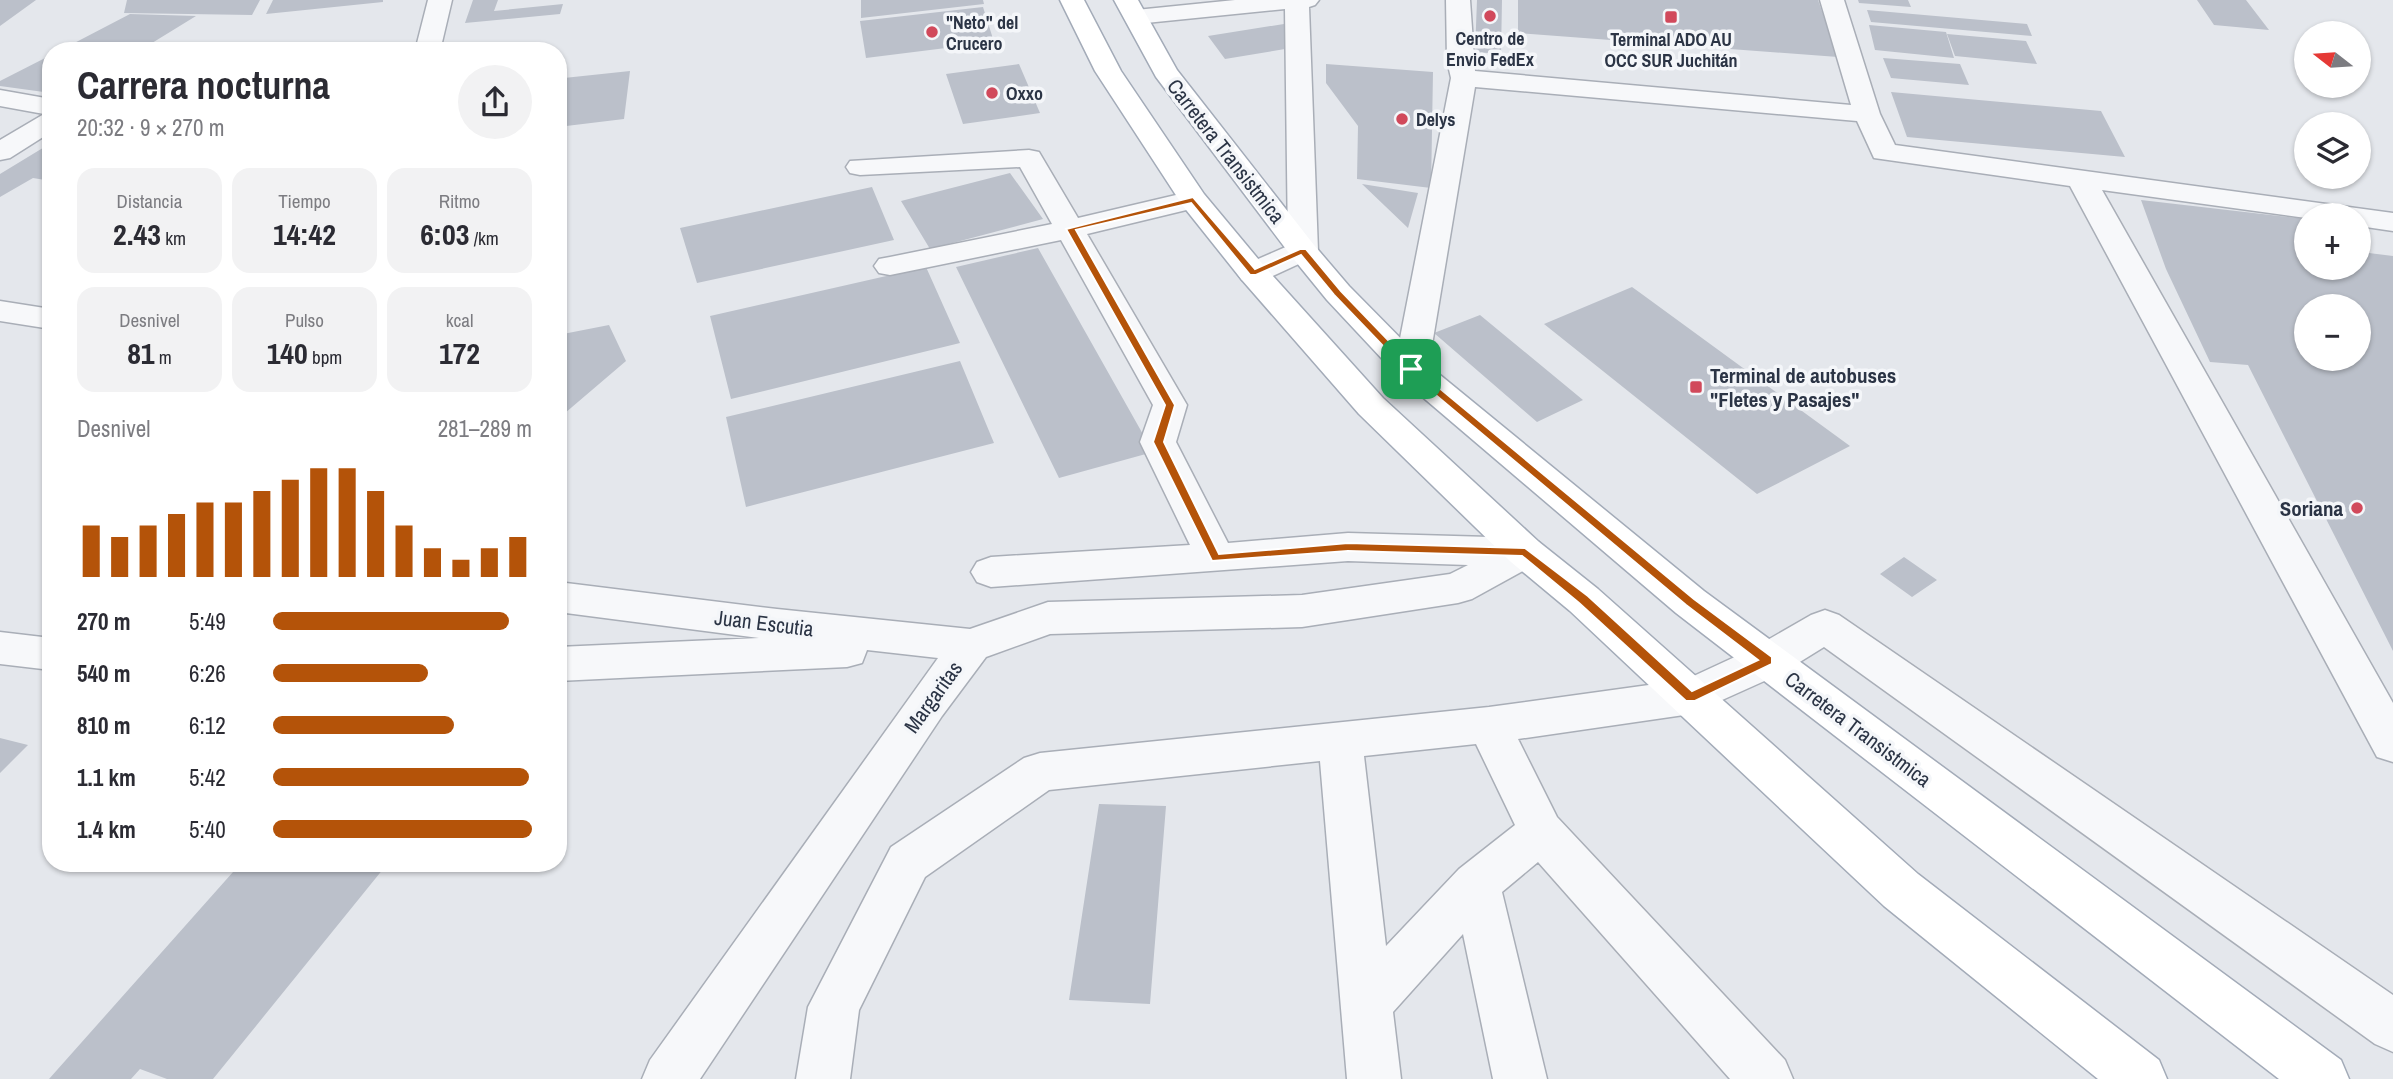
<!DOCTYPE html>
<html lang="es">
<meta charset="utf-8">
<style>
:root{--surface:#fff;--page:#f2f2f3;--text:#2b2b33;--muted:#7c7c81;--accent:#b45309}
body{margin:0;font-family:"Archivo Narrow",sans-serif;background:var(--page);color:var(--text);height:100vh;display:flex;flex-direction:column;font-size:26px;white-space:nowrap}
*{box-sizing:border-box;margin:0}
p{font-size:23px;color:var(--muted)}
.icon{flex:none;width:38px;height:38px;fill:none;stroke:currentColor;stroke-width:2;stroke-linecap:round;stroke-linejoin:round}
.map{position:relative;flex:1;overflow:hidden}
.side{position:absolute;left:42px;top:42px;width:525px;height:830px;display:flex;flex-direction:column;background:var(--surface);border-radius:28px;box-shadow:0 2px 5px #0004}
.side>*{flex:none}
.needle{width:46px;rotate:287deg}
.tools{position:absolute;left:2294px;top:21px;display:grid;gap:14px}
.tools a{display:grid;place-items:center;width:77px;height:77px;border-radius:50%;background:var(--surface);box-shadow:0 2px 5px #0004;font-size:35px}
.pin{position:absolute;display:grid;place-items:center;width:60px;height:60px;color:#fff;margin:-30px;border-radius:14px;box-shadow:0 4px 10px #0006}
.round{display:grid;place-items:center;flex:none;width:74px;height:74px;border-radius:37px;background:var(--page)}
.summary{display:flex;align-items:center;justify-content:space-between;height:119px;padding:0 35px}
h1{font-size:38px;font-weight:700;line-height:52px}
.stats{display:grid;grid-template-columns:repeat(3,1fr);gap:10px;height:119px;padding:7px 35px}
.stats div{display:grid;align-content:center;border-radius:18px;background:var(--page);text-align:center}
.stats b{font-size:30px;font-weight:700}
.stats small{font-size:19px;font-weight:400}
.stats p{font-size:19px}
.chart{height:196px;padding:14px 35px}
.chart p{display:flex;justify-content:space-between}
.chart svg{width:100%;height:126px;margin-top:7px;stroke:var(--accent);stroke-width:6}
ul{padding:0 35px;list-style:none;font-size:23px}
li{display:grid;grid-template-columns:112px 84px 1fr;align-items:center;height:52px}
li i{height:18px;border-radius:9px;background:var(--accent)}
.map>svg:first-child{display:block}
</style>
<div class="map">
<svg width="2393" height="1079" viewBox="0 0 2393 1079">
<rect width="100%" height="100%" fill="#e4e7ec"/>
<path fill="#bbc0ca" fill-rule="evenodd" d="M 0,0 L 36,0 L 0,26 Z
M 127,0 L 260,0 L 252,15 L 124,13 Z
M 273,0 L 383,0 L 383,2 L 266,14 Z
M 473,0 L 498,0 L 494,11 L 563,4 L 560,14 L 465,23 Z
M 861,0 L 983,0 L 984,4 L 861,18 Z
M 1477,0 L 1502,0 L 1501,54 L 1475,52 Z
M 1518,0 L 1818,0 L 1838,57 L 1518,33 Z
M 1858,0 L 1908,0 L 1911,7 L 1859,3 Z
M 2197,0 L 2246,0 L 2269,30 L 2214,25 Z
M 983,7 L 994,42 L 866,58 L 860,21 Z
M 1867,10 L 2027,24 L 2032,36 L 1871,22 Z
M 130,14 L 196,16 L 139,51 L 59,51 Z
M 1290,23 L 1309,45 L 1225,59 L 1208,36 Z
M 1869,25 L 1946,32 L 1954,58 L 1875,50 Z
M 1947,34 L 2026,41 L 2037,64 L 1955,56 Z
M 51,55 L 51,93 L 0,86 L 0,81 Z
M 1883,58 L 1960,64 L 1969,85 L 1891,78 Z
M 1019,64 L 1040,113 L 963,124 L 946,74 Z
M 1326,64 L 1433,72 L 1431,188 L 1357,179 L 1358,126 L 1326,83 Z
M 630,71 L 624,119 L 558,127 L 564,78 Z
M 1891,92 L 2101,111 L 2125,157 L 1907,137 Z
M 51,143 L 51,181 L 33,178 L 0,197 L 0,174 Z
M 1010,173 L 1043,219 L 930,249 L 901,201 Z
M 1362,184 L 1418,193 L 1408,228 Z
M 872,187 L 894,240 L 697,283 L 680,228 Z
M 2141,200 L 2306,219 L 2306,268 L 2359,268 L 2359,238 L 2369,253 L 2393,256 L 2393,651 L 2248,365 L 2210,362 L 2166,269 ZM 2306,306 L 2359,306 L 2359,359 L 2306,359 Z
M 1038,248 L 1153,452 L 1059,478 L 956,267 Z
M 926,267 L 960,343 L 731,399 L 710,316 Z
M 1632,287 L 1639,292 L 1850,446 L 1757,494 L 1544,324 Z
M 1480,315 L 1583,400 L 1537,422 L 1434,333 Z
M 609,325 L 626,361 L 558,419 L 558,376 L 564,373 L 563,334 Z
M 960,361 L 994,443 L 746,507 L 726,417 Z
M 1904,557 L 1937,580 L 1912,597 L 1880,574 Z
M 0,738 L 28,745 L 0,773 Z
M 1099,804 L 1166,806 L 1150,1004 L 1069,1000 Z
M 241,863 L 388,863 L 213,1079 L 167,1079 L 140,1069 L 131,1079 L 49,1079 Z"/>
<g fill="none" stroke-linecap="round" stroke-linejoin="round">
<g stroke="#a9aeb7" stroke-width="3">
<path id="minor" d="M 428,0 L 452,0 L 440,51 L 415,51 Z
M 1235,0 L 1319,0 L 1315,5 L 1309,7 L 1318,251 L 1314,257 L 1264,280 L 1253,282 L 1242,280 L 1237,273 L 1242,266 L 1288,246 L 1285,9 L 1136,24 L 1127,22 L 1124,17 L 1127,12 L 1136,10 Z
M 1446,0 L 1470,0 L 1475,71 L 1851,105 L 1820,0 L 1844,0 L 1880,114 L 1895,145 L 2393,213 L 2393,231 L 2359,226 L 2359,215 L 2306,215 L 2306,218 L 2102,190 L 2393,703 L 2393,762 L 2377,757 L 2070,186 L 1874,158 L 1857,121 L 1475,87 L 1428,369 L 1423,377 L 1411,380 L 1399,377 L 1394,369 L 1451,78 L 1447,61 Z
M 0,90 L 51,99 L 51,132 L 10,158 L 0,160 L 0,140 L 44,114 L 0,106 Z
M 1029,150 L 1039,152 L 1078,218 L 1193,191 L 1203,194 L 1208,200 L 1203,206 L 1087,234 L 1187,405 L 1176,442 L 1228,543 L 1348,533 L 1525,538 L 1539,542 L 1544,552 L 1539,562 L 1472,599 L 1458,603 L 1302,627 L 1050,634 L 986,657 L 942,716 L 700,1079 L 642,1079 L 650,1060 L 938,658 L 867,650 L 862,663 L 847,667 L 558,681 L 558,647 L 759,638 L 558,612 L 558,582 L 777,609 L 970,629 L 1048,602 L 1302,595 L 1450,574 L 1468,565 L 1348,561 L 991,587 L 977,582 L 971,572 L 977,562 L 991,557 L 1190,545 L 1140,442 L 1153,405 L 1061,240 L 890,275 L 879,273 L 874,266 L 879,259 L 890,257 L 1052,224 L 1020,167 L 860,175 L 850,173 L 846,167 L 850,161 Z
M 0,301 L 51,309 L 51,329 L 0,321 Z
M 1825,610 L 1839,615 L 2393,995 L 2393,1052 L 2375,1044 L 1824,647 L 1782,673 L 1691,714 L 1518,739 L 1557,817 L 1785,1060 L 1793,1079 L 1730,1079 L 1538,862 L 1502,892 L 1547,1079 L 1493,1079 L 1463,934 L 1393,1012 L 1401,1079 L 1347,1079 L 1320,761 L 1049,790 L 925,877 L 859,1010 L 850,1079 L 796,1079 L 808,1007 L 891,847 L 1024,758 L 1040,753 L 1489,707 L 1685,680 L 1752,649 L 1811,615 ZM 1476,744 L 1515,825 L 1459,869 L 1386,946 L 1364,756 Z
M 0,632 L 51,638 L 51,670 L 0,664 Z"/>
</g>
<g stroke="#a3abb8" stroke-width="3">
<path id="major" d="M 1060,0 L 1084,0 L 1121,71 L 1204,194 L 1264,266 L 1383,398 L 1539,542 L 1598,589 L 1918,874 L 2159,1060 L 2167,1079 L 2098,1079 L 1884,906 L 1570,611 L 1511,562 L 1359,414 L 1242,280 L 1183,206 L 1095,71 Z
M 1114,0 L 1138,0 L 1177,70 L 1314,245 L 1349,286 L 1423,361 L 1704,591 L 2341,1060 L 2349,1079 L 2279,1079 L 1676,613 L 1399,377 L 1327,300 L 1292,257 L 1156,77 Z"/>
</g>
<use href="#minor" fill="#f7f8fa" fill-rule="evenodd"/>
<use href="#major" fill="#fff" fill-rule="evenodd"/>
</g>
<path fill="#b45309" stroke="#fff" stroke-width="2" fill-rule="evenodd" d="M 1193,197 L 1255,269 L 1300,249 L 1306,249 L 1341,291 L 1414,367 L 1694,599 L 1772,657 L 1772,664 L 1695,701 L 1686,701 L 1579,603 L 1522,556 L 1348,551 L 1212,561 L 1153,442 L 1165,405 L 1066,229 ZM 1191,203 L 1250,275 L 1256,275 L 1301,255 L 1334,295 L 1407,371 L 1686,605 L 1758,660 L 1692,691 L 1588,596 L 1525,548 L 1348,543 L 1219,554 L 1164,442 L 1175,405 L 1076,230 Z"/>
<g fill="#d1495b" stroke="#f4f6f9" stroke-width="2.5">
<circle cx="1490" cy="16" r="7"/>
<rect x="1664" y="10" width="14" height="14" rx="3.5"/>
<circle cx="932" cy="32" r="7"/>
<circle cx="992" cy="93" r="7"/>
<circle cx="1402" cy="119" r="7"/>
<rect x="1689" y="380" width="14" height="14" rx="3.5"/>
<circle cx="2357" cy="508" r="7"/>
</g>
<g text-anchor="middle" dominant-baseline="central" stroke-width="7" stroke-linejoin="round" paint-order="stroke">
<g font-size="18" font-weight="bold" fill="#2b3445" stroke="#f4f6f9" text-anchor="start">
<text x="946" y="22">"Neto" del<tspan x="946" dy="21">Crucero</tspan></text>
<text x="1490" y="38" text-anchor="middle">Centro de<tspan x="1490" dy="21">Envio FedEx</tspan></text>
<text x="1671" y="39" text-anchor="middle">Terminal ADO AU<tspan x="1671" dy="21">OCC SUR Juchitán</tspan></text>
<text x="1006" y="93">Oxxo</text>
<text x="1416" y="119">Delys</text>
</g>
<g font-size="21" fill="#2b3445" stroke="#f4f6f9">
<text transform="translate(1226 151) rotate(52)">Carretera Transistmica</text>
<text transform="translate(764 623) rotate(7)">Juan Escutia</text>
<text transform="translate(933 697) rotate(-54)">Margaritas</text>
<text transform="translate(1858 729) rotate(37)">Carretera Transistmica</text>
</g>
<g font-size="21" font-weight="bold" fill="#2b3445" stroke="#f4f6f9" text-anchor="start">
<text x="1710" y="375">Terminal de autobuses<tspan x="1710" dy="24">"Fletes y Pasajes"</tspan></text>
<text x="2343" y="508" text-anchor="end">Soriana</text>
</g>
</g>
</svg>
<div class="tools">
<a><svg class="needle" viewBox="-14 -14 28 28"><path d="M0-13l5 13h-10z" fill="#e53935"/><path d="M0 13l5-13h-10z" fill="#7c7c81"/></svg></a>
<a><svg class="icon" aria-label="layers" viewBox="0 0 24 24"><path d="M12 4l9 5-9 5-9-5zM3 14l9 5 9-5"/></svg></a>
<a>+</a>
<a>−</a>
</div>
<div class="pin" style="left:1411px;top:369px;background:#1e9e55"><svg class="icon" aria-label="arrive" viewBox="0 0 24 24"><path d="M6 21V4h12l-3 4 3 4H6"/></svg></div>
<section class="side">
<div class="summary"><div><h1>Carrera nocturna</h1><p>20:32 · 9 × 270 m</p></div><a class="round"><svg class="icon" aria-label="share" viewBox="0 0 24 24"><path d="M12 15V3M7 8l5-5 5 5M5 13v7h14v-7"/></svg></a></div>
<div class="stats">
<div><p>Distancia</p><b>2.43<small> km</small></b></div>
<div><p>Tiempo</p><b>14:42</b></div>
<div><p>Ritmo</p><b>6:03<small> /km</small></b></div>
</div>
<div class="stats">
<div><p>Desnivel</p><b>81<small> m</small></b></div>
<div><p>Pulso</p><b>140<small> bpm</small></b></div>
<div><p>kcal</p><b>172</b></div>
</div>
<div class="chart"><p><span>Desnivel</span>281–289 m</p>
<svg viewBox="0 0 160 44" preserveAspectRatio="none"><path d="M5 44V26M15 44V30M25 44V26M35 44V22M45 44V18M55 44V18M65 44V14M75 44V10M85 44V6M95 44V6M105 44V14M115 44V26M125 44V34M135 44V38M145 44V34M155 44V30"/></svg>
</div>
<ul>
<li><b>270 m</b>5:49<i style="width:91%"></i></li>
<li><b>540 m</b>6:26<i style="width:60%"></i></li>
<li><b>810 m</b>6:12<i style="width:70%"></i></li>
<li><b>1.1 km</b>5:42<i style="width:99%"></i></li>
<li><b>1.4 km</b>5:40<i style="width:100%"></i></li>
</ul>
</section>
</div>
